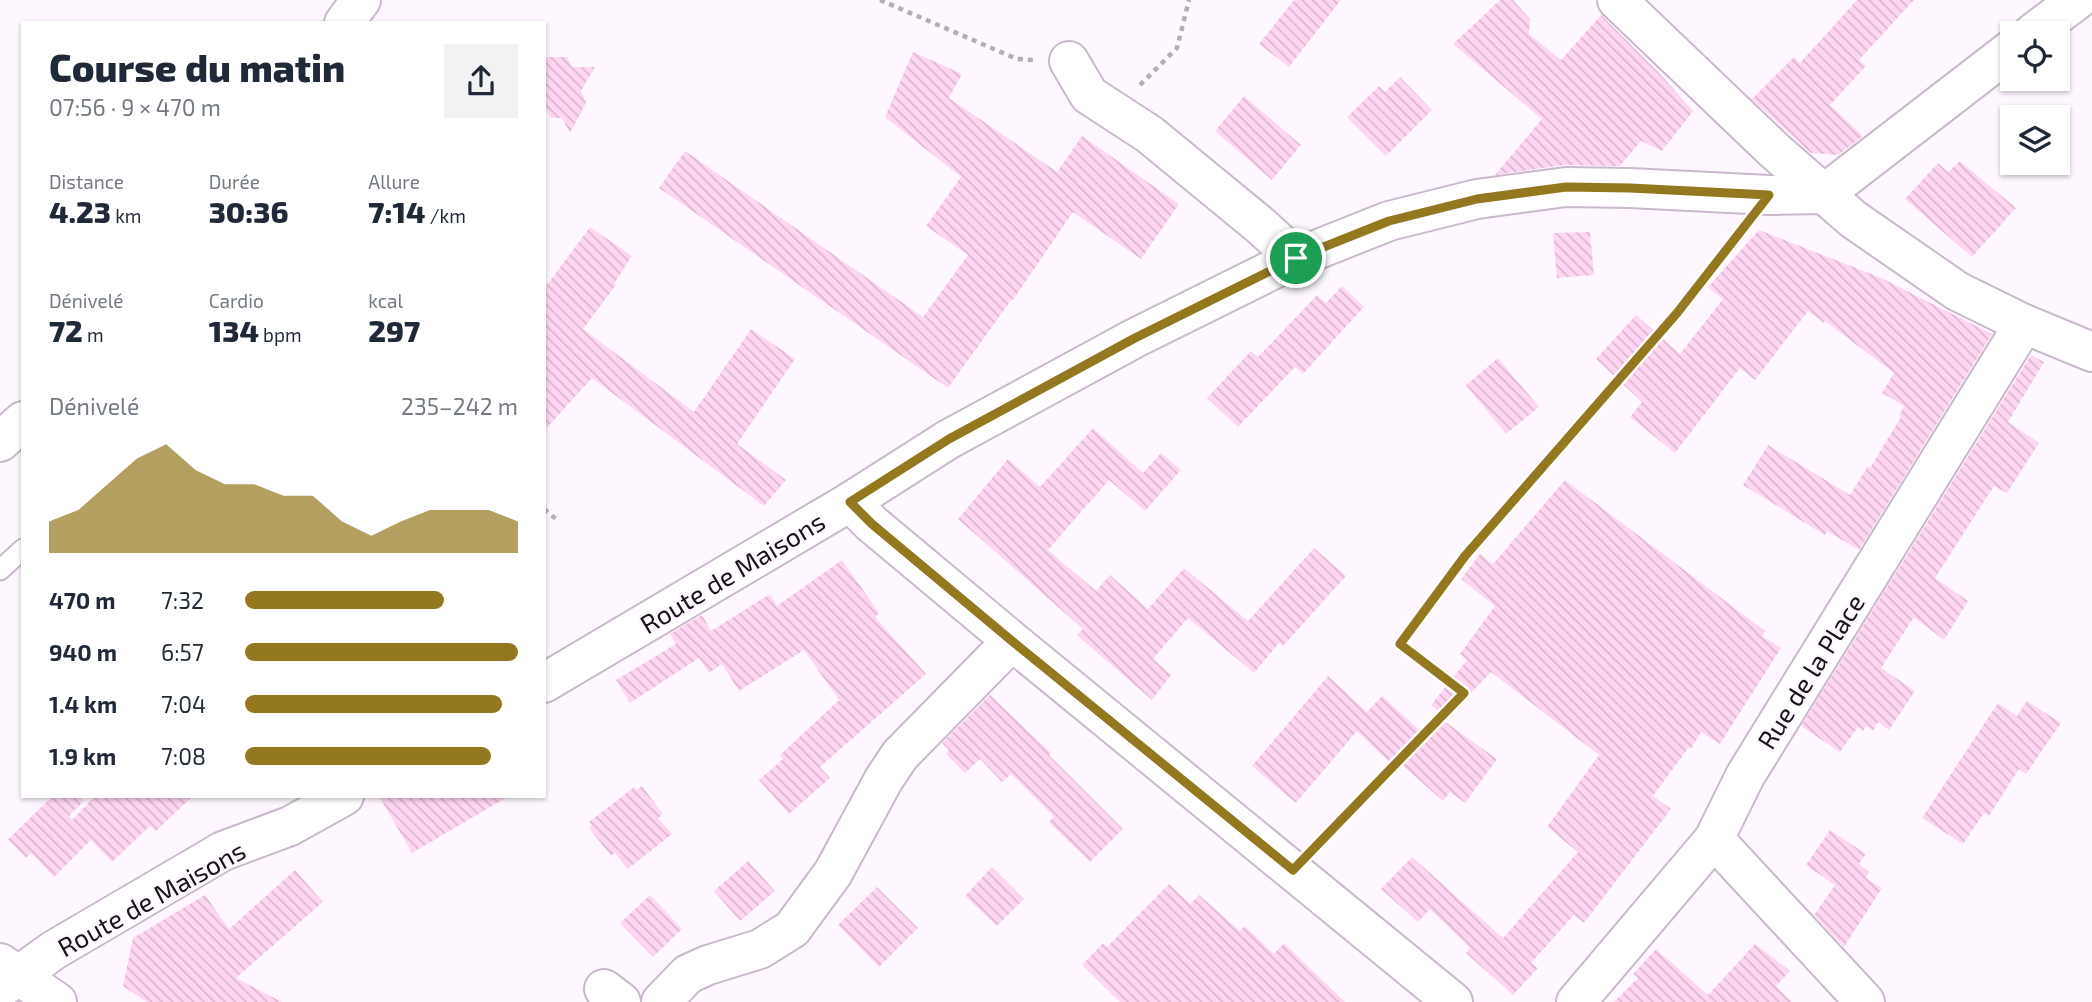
<!DOCTYPE html>
<html lang="fr">
<meta charset="utf-8">
<style>
:root{--surface:#fff;--page:#f2f2f3;--text:#1f2937;--muted:#747a83;--accent:#94781f}
body{margin:0;font-family:"Exo 2",sans-serif;background:var(--page);color:var(--text);height:100vh;display:flex;flex-direction:column;font-size:26px;white-space:nowrap}
*{box-sizing:border-box;margin:0}
p{font-size:23px;color:var(--muted)}
.icon{flex:none;width:38px;height:38px;fill:none;stroke:currentColor;stroke-width:2;stroke-linecap:round;stroke-linejoin:round}
.map{position:relative;flex:1;overflow:hidden}
.drawer{position:absolute;left:21px;top:21px;width:525px;height:777px;display:flex;flex-direction:column;background:var(--surface);border-radius:0px;box-shadow:0 2px 5px #0004}
.drawer>*{flex:none}
.controls{position:absolute;left:2000px;top:21px;display:grid;gap:14px}
.controls a{display:grid;place-items:center;width:70px;height:70px;border-radius:0px;background:var(--surface);box-shadow:0 2px 5px #0004;font-size:35px}
.pin{position:absolute;display:grid;place-items:center;width:60px;height:60px;color:#fff;margin:-30px;border:4px solid #fff;border-radius:50%;box-shadow:0 2px 7px #0007}
.round{display:grid;place-items:center;flex:none;width:74px;height:74px;border-radius:0px;background:var(--page)}
.headline{display:flex;align-items:center;justify-content:space-between;height:119px;padding:0 28px}
h1{font-size:38px;font-weight:800;line-height:52px}
.metrics{display:grid;grid-template-columns:repeat(3,1fr);gap:10px;height:119px;padding:7px 28px}
.metrics div{display:grid;align-content:center}
.metrics b{font-size:30px;font-weight:800}
.metrics small{font-size:19px;font-weight:400}
.metrics p{font-size:19px}
.chart{height:196px;padding:14px 28px}
.chart p{display:flex;justify-content:space-between}
.chart svg{width:100%;height:126px;margin-top:7px;fill:var(--accent);opacity:.7}
ul{padding:0 28px;list-style:none;font-size:23px}
li{display:grid;grid-template-columns:112px 84px 1fr;align-items:center;height:52px}
li i{height:18px;border-radius:9px;background:var(--accent)}
.map>svg:first-child{display:block}
</style>
<div class="map">
<svg width="2092" height="1002" viewBox="0 0 2092 1002">
<defs>
<pattern id="building-back-hatch" width="6" height="6" patternUnits="userSpaceOnUse" patternTransform="scale(1.75)"><rect width="6" height="6" fill="#ffd6f2"/><path d="M-1 5l2 2M0 0l6 6M5-1l2 2" fill="none" stroke="#dab7cf"/></pattern>
</defs>
<rect width="100%" height="100%" fill="#fef7ff"/>
<path fill="url(#building-back-hatch)" d="M 1294,0 L 1341,0 L 1289,67 L 1259,44 Z
M 1500,0 L 1513,0 L 1530,19 L 1529,34 L 1561,60 L 1601,15 L 1661,75 L 1693,111 L 1662,151 L 1641,141 L 1620,166 L 1563,165 L 1495,175 L 1542,119 L 1453,44 Z
M 1857,0 L 1914,0 L 1859,60 L 1866,66 L 1830,105 L 1863,136 L 1838,155 L 1811,153 L 1752,99 L 1794,57 L 1800,63 Z
M 913,52 L 962,74 L 949,98 L 1057,172 L 1082,136 L 1179,204 L 1141,259 L 1073,212 L 1013,300 L 1012,299 L 948,388 L 659,188 L 685,151 L 923,317 L 968,255 L 926,226 L 961,177 L 885,117 Z
M 544,57 L 567,57 L 572,67 L 595,67 L 581,91 L 586,103 L 570,133 L 562,118 L 551,118 L 544,106 Z
M 1400,77 L 1432,110 L 1386,156 L 1347,117 L 1379,86 L 1385,92 Z
M 1244,96 L 1301,145 L 1272,180 L 1215,131 Z
M 1960,161 L 2016,208 L 1972,257 L 1905,199 L 1938,163 L 1948,172 Z
M 590,227 L 632,256 L 614,284 L 616,285 L 583,329 L 694,412 L 751,329 L 795,359 L 737,444 L 786,480 L 764,506 L 592,378 L 544,431 L 544,289 Z
M 1759,230 L 1879,277 L 1992,334 L 1859,550 L 1827,531 L 1825,535 L 1743,485 L 1768,445 L 1850,495 L 1868,466 L 1870,468 L 1901,417 L 1899,415 L 1904,406 L 1882,393 L 1894,373 L 1825,321 L 1824,323 L 1808,311 L 1755,380 L 1740,368 L 1675,453 L 1630,417 L 1642,402 L 1596,359 L 1636,315 L 1680,354 L 1723,299 L 1708,287 Z
M 1590,232 L 1594,275 L 1557,278 L 1553,233 Z
M 1342,286 L 1364,307 L 1303,374 L 1295,367 L 1238,427 L 1207,398 L 1251,351 L 1258,357 L 1317,295 L 1326,303 Z
M 2031,355 L 2044,362 L 2008,422 L 2039,443 L 2007,493 L 1994,486 L 1935,578 L 1968,601 L 1944,640 L 1914,617 L 1881,668 L 1915,691 L 1889,730 L 1878,722 L 1873,731 L 1866,726 L 1863,731 L 1858,727 L 1840,752 L 1801,726 Z
M 1498,358 L 1539,407 L 1506,434 L 1466,385 Z
M 1093,428 L 1143,473 L 1161,453 L 1181,470 L 1145,511 L 1109,480 L 1048,550 L 1096,591 L 1110,575 L 1148,609 L 1184,568 L 1248,621 L 1314,548 L 1346,576 L 1283,646 L 1279,643 L 1254,673 L 1188,618 L 1153,659 L 1171,675 L 1152,700 L 1077,635 L 1083,629 L 958,519 L 1008,459 L 1040,487 Z
M 1565,480 L 1765,631 L 1762,636 L 1781,648 L 1720,744 L 1701,732 L 1691,749 L 1689,747 L 1653,796 L 1671,809 L 1584,923 L 1574,915 L 1531,963 L 1538,968 L 1513,995 L 1466,953 L 1470,948 L 1430,909 L 1418,922 L 1381,889 L 1412,857 L 1503,938 L 1578,852 L 1547,827 L 1599,755 L 1491,672 L 1447,719 L 1431,705 L 1467,660 L 1460,654 L 1495,606 L 1461,579 L 1480,554 L 1493,564 Z
M 842,560 L 879,613 L 875,617 L 926,674 L 820,767 L 830,778 L 789,814 L 759,780 L 783,759 L 780,755 L 839,700 L 804,650 L 739,691 L 722,664 L 709,673 L 699,658 L 630,703 L 616,680 L 676,644 L 670,634 L 702,615 L 711,631 L 770,594 L 777,606 Z
M 1328,676 L 1367,712 L 1382,696 L 1428,738 L 1444,721 L 1497,759 L 1465,803 L 1450,792 L 1443,801 L 1394,758 L 1389,762 L 1357,731 L 1296,803 L 1252,766 Z
M 990,695 L 1051,753 L 1049,755 L 1123,829 L 1090,862 L 1049,822 L 1054,817 L 1011,774 L 1002,782 L 980,759 L 965,773 L 946,754 L 949,750 L 942,743 Z
M 2027,701 L 2061,723 L 2026,774 L 2019,769 L 1989,816 L 1984,813 L 1963,844 L 1922,818 L 1998,703 L 2017,716 Z
M 642,786 L 663,814 L 658,818 L 672,834 L 628,869 L 615,853 L 611,856 L 589,828 L 592,825 L 589,822 L 634,787 L 637,790 Z
M 53,796 L 80,796 L 84,801 L 69,816 L 72,820 L 95,796 L 193,796 L 156,831 L 150,826 L 112,862 L 91,840 L 54,877 L 31,853 L 26,858 L 8,839 Z
M 379,796 L 509,796 L 412,853 Z
M 1830,830 L 1866,854 L 1859,864 L 1869,872 L 1866,878 L 1882,888 L 1844,947 L 1814,915 L 1835,885 L 1806,865 Z
M 748,861 L 775,891 L 740,921 L 714,891 Z
M 992,867 L 1024,899 L 997,926 L 965,896 Z
M 295,870 L 323,902 L 236,978 L 282,1002 L 147,1002 L 123,986 L 133,938 L 205,895 L 229,929 Z
M 1169,884 L 1190,904 L 1199,895 L 1240,931 L 1245,926 L 1274,954 L 1284,943 L 1345,1002 L 1120,1002 L 1082,965 L 1103,943 L 1107,947 Z
M 877,887 L 918,928 L 879,967 L 838,925 Z
M 650,895 L 682,929 L 653,957 L 620,923 Z
M 1755,944 L 1790,971 L 1776,986 L 1792,1002 L 1614,1002 L 1638,978 L 1633,974 L 1656,949 L 1708,995 Z"/>
<g fill="none" stroke-linecap="round" stroke-linejoin="round">
<g stroke="#cab9cc" stroke-width="23">
<path id="service" d="M 0,570 L 23,549"/>
</g>
<g stroke="#cab9cc" stroke-width="42">
<path id="minor" d="M 344,23 L 361,0
M 2033,33 L 2077,0
M 1069,61 L 1089,95 L 1149,134 L 1261,226 L 1296,258
M 1824,194 L 2012,49
M 0,442 L 23,421
M 850,502 L 872,524 L 1012,641 L 1453,1002
M 1714,839 L 1865,1002
M 604,989 L 621,1002
M 661,1002 L 688,974 L 708,965 L 760,949 L 792,929 L 833,873 L 884,779 L 900,755 L 1012,641
M 1576,1002 L 1714,839 L 1745,776 L 2024,324"/>
</g>
<g stroke="#cab9cc" stroke-width="42">
<path id="tertiary" d="M 1617,0 L 1775,151 L 1853,219 L 1957,291 L 2024,324 L 2092,352
M 544,683 L 850,502 L 949,439 L 1135,338 L 1296,258 L 1389,221 L 1477,199 L 1566,187 L 1630,188 L 1769,195 L 1824,194
M 0,963 L 57,1002
M 0,989 L 54,950 L 223,851 L 290,826 L 344,796"/>
</g>
<path stroke="#b3adb4" stroke-width="4.5" stroke-dasharray="5 5" stroke-linecap="butt" d="M 880,0 L 1017,59 L 1033,60
M 1140,85 L 1177,48 L 1189,0
M 544,509 L 556,519
M 1317,846 L 1464,693 L 1400,644 L 1465,556 L 1677,313 L 1743,229"/>
<use href="#service" stroke="#fff" stroke-width="19"/>
<use href="#minor" stroke="#fff" stroke-width="38"/>
<use href="#tertiary" stroke="#fff" stroke-width="38"/>
</g>
<g fill="none" stroke-linecap="round" stroke-linejoin="round">
<g stroke="#fff" stroke-width="14">
<path id="route" d="M 1566,187 L 1630,188 L 1769,195 L 1677,313 L 1465,556 L 1400,644 L 1464,693 L 1293,870 L 1012,641 L 872,524 L 850,502 L 949,439 L 1135,338 L 1296,258 L 1389,221 L 1477,199 Z"/>
</g>
<use href="#route" stroke="#94781f" stroke-width="9"/>
</g>
<g text-anchor="middle" dominant-baseline="central" stroke-width="5" stroke-linejoin="round" paint-order="stroke">
<g font-size="26" fill="#181219" stroke="#fef7ff">
<text transform="translate(732 572) rotate(-31)">Route de Maisons</text>
<text transform="translate(1810 671) rotate(-58)">Rue de la Place</text>
<text transform="translate(151 898) rotate(-29)">Route de Maisons</text>
</g>
</g>
</svg>
<div class="controls">
<a><svg class="icon" aria-label="locate" viewBox="0 0 24 24"><circle cx="12" cy="12" r="6"/><path d="M12 2v4M12 18v4M2 12h4M18 12h4"/></svg></a>
<a><svg class="icon" aria-label="layers" viewBox="0 0 24 24"><path d="M12 4l9 5-9 5-9-5zM3 14l9 5 9-5"/></svg></a>
</div>
<div class="pin" style="left:1296px;top:258px;background:#1e9e55"><svg class="icon" aria-label="arrive" viewBox="0 0 24 24"><path d="M6 21V4h12l-3 4 3 4H6"/></svg></div>
<section class="drawer">
<div class="headline"><div><h1>Course du matin</h1><p>07:56 · 9 × 470 m</p></div><a class="round"><svg class="icon" aria-label="share" viewBox="0 0 24 24"><path d="M12 15V3M7 8l5-5 5 5M5 13v7h14v-7"/></svg></a></div>
<div class="metrics">
<div><p>Distance</p><b>4.23<small> km</small></b></div>
<div><p>Durée</p><b>30:36</b></div>
<div><p>Allure</p><b>7:14<small> /km</small></b></div>
</div>
<div class="metrics">
<div><p>Dénivelé</p><b>72<small> m</small></b></div>
<div><p>Cardio</p><b>134<small> bpm</small></b></div>
<div><p>kcal</p><b>297</b></div>
</div>
<div class="chart"><p><span>Dénivelé</span>235–242 m</p>
<svg viewBox="0 0 160 44" preserveAspectRatio="none"><path d="M0 44V33L10 29L20 20L30 11L40 6L50 15L60 20L70 20L80 24L90 24L100 33L110 38L120 33L130 29L140 29L150 29L160 33V44z"/></svg>
</div>
<ul>
<li><b>470 m</b>7:32<i style="width:73%"></i></li>
<li><b>940 m</b>6:57<i style="width:100%"></i></li>
<li><b>1.4 km</b>7:04<i style="width:94%"></i></li>
<li><b>1.9 km</b>7:08<i style="width:90%"></i></li>
</ul>
</section>
</div>
